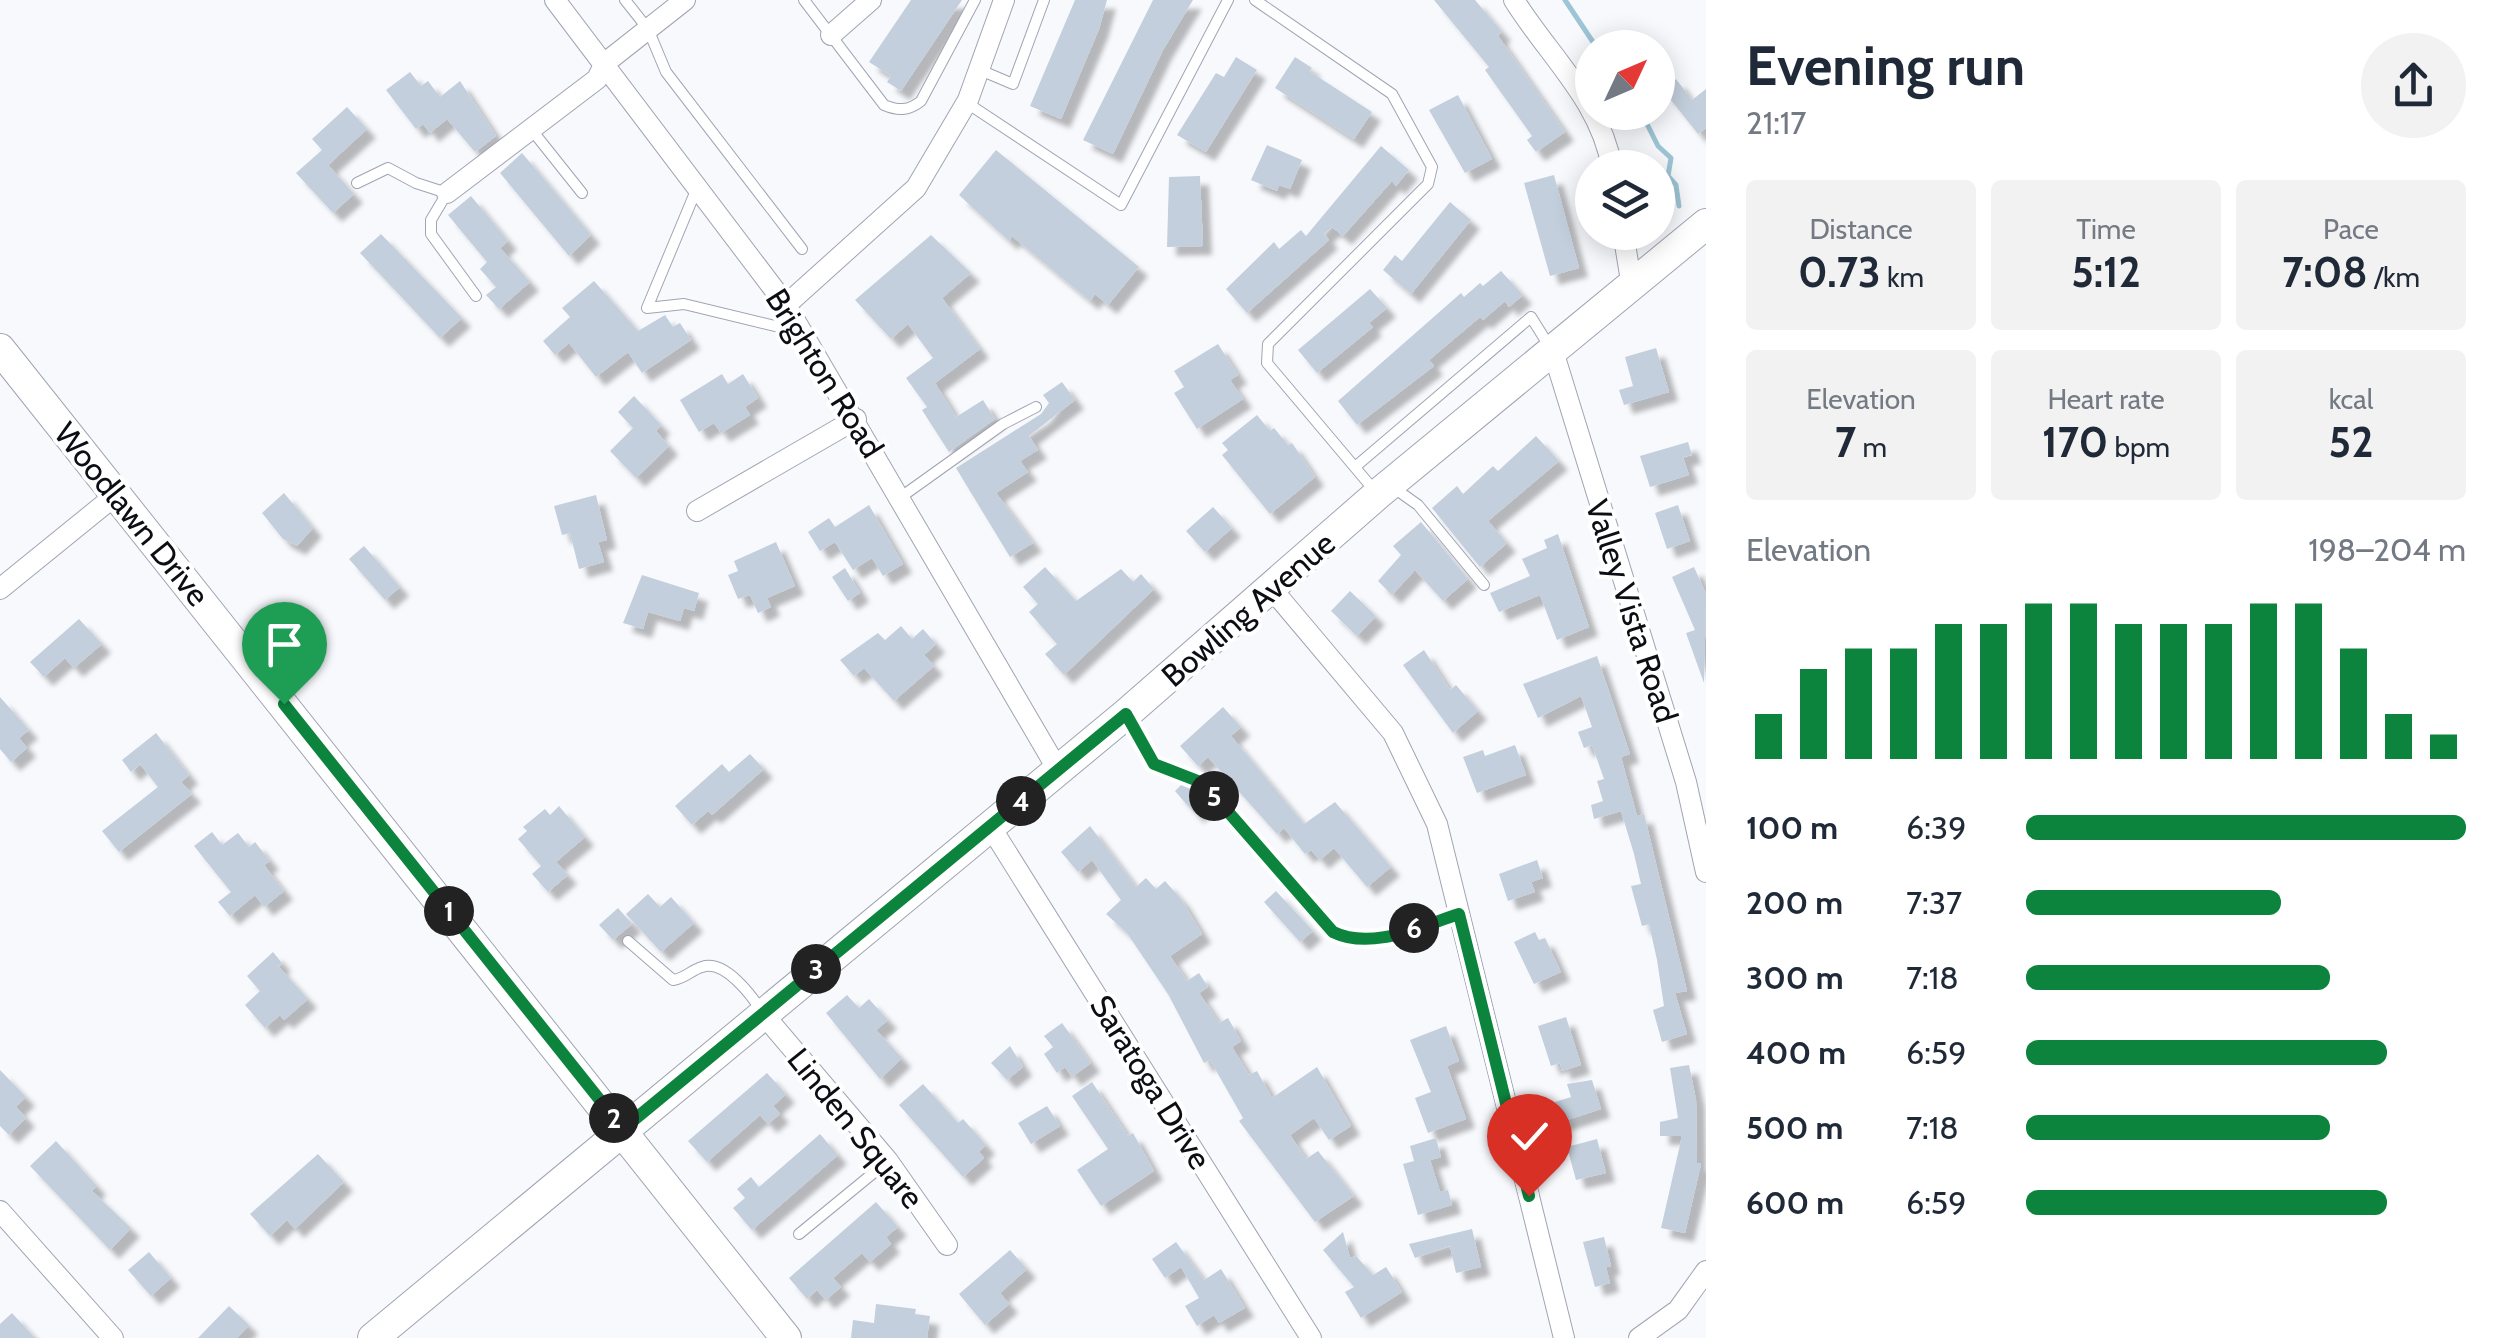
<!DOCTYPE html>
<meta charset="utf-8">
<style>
:root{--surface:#fff;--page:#f2f2f3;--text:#1f2937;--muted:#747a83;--accent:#0c843d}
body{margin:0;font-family:Cabin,sans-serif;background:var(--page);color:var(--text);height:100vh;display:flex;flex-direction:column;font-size:38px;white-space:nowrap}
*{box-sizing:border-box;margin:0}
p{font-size:32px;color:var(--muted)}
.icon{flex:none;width:55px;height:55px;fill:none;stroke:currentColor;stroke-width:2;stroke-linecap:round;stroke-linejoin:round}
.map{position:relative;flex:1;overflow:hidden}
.side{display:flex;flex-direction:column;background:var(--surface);width:800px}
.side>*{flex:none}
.needle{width:65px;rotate:46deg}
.controls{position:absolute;left:1575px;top:30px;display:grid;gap:20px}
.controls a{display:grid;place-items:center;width:100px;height:100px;border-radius:50%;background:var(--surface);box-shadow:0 5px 25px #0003;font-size:50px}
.pin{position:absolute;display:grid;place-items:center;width:85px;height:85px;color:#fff;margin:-102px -42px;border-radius:50% 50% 50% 0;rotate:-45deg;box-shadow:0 0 10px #0007}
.pin .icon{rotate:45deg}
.km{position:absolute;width:50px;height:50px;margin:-25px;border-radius:50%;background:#222;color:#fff;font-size:28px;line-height:50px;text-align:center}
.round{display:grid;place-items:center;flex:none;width:105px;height:105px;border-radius:52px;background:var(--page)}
.overview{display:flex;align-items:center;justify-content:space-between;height:170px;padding:0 40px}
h1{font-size:55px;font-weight:800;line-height:75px}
.metrics{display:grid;grid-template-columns:repeat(3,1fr);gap:15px;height:170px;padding:10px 40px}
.metrics div{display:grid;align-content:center;border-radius:10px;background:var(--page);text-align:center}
.metrics b{font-size:42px;font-weight:800}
.metrics small{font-size:28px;font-weight:400}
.metrics p{font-size:28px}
.chart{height:280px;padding:20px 40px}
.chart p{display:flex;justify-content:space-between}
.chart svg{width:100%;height:180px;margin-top:10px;stroke:var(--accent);stroke-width:6}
ul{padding:0 40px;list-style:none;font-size:32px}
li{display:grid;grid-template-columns:160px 120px 1fr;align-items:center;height:75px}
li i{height:25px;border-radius:12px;background:var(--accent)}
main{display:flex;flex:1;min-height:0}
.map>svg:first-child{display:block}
</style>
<main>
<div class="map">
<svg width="1706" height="1338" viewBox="0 0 1706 1338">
<defs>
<filter id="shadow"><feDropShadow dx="9" dy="9" stdDeviation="2.5" flood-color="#0004"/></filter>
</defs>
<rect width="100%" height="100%" fill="#f8f9fd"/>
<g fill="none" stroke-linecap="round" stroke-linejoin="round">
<path stroke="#9ec5d5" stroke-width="5" d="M 1565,0 L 1597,48
M 1641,112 L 1658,146 L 1671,158 L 1668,176 L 1676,185 L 1679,206"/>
</g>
<path fill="#c3cfdc" filter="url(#shadow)" d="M 911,0 L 962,0 L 901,91 L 887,82 L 891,76 L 869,62 Z
M 1075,0 L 1107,0 L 1099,29 L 1061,119 L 1030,106 Z
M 1153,0 L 1193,0 L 1163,50 L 1113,154 L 1083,140 Z
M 1434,0 L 1475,0 L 1502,32 L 1498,36 L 1565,132 L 1536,152 L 1527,140 L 1532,136 L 1485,70 L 1489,67 Z
M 1236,57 L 1257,70 L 1206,152 L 1177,135 L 1216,73 L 1224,77 Z
M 1295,57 L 1312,68 L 1309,71 L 1372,112 L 1354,139 L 1275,88 Z
M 410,72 L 421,86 L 428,81 L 440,97 L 460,81 L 496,136 L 475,152 L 447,119 L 430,133 L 423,124 L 416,129 L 386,90 Z
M 1676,79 L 1692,100 L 1706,89 L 1706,128 L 1698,134 L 1663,90 Z
M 1458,95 L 1492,159 L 1465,173 L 1429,110 Z
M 347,107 L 367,129 L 328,165 L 354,194 L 333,213 L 296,173 L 322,150 L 312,139 Z
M 1267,145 L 1302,160 L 1290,189 L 1279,185 L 1277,191 L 1251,180 Z
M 1381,146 L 1409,170 L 1396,186 L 1392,181 L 1343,236 L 1332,227 L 1324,234 L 1329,240 L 1247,313 L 1226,289 L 1274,242 L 1279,249 L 1301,230 L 1306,236 Z
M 996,150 L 1139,267 L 1108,305 L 1095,294 L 1090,301 L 1012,236 L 1009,241 L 959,195 Z
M 522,153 L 591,235 L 569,256 L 500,173 Z
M 1554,175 L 1579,268 L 1550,276 L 1524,183 Z
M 1200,176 L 1203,246 L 1167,247 L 1169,177 Z
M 471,196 L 508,241 L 500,248 L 530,282 L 499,309 L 486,295 L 496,287 L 480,269 L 487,262 L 448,215 Z
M 1450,202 L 1471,220 L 1411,294 L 1383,270 L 1395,255 L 1402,261 Z
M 381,234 L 462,318 L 440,338 L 360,253 Z
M 931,235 L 971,273 L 942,298 L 980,349 L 935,383 L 956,417 L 983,400 L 995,419 L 949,452 L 922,410 L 927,407 L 906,378 L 933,358 L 908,324 L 891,339 L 855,300 Z
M 1501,271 L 1523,295 L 1509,307 L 1505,301 L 1483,320 L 1480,317 L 1429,360 L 1434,366 L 1357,425 L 1338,401 L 1461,293 L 1464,297 L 1480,283 L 1483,286 Z
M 594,281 L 638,331 L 665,315 L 673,327 L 680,323 L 691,340 L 642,373 L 628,352 L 596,377 L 569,343 L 555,355 L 543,341 L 570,317 L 562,308 Z
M 1370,289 L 1387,308 L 1369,323 L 1373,327 L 1317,373 L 1298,350 Z
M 1218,344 L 1238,375 L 1230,380 L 1243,399 L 1197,429 L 1174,393 L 1184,387 L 1174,371 Z
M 1656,348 L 1669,392 L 1624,405 L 1619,390 L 1633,386 L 1625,357 Z
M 722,374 L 728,384 L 743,374 L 758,398 L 745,407 L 750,415 L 721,433 L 714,423 L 699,432 L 680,400 Z
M 1062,382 L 1075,400 L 1029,436 L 1038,450 L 1020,461 L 1028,472 L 996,493 L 1033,543 L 1010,557 L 956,468 L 1041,414 L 1049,403 L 1043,395 Z
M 634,396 L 661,425 L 656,431 L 669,446 L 636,478 L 610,451 L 633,428 L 618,412 Z
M 1257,415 L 1270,431 L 1274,428 L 1288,445 L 1292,443 L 1315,477 L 1270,514 L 1222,455 L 1228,450 L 1222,443 Z
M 1536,436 L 1559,461 L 1488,521 L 1507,543 L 1480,567 L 1432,508 L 1457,486 L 1463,494 L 1493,466 L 1498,471 Z
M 1688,442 L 1692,455 L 1683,457 L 1689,475 L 1650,487 L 1640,456 Z
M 284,493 L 313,528 L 297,546 L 283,539 L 262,513 Z
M 596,495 L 607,540 L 598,542 L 604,562 L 579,569 L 570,533 L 562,535 L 554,506 Z
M 869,505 L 903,564 L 883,576 L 872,558 L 853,570 L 835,542 L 820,551 L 808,532 L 829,518 L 835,527 Z
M 1678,505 L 1690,541 L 1667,549 L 1655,513 Z
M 1213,507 L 1232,528 L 1205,552 L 1186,531 Z
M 1421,522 L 1468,579 L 1443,601 L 1415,570 L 1392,595 L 1378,581 L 1401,555 L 1393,546 Z
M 1558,534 L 1589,627 L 1557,640 L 1540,595 L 1499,612 L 1490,593 L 1530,576 L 1522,559 L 1547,548 L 1544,540 Z
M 776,542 L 795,586 L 767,598 L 771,607 L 758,613 L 750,595 L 738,599 L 728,575 L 738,571 L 734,561 Z
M 364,546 L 400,587 L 385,600 L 349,559 Z
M 1045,567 L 1076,601 L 1121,569 L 1133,582 L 1141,574 L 1154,589 L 1064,675 L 1045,654 L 1057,644 L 1029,612 L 1038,604 L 1023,587 Z
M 1694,567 L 1706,594 L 1704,683 L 1686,633 L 1695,630 L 1672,577 Z
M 845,568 L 860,593 L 848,601 L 832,577 Z
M 642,575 L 699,593 L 694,611 L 684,608 L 680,621 L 648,612 L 643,629 L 623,623 Z
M 1350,591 L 1376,616 L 1357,636 L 1331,611 Z
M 79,619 L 102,644 L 74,668 L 65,658 L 44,677 L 30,662 Z
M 901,626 L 912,639 L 923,629 L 936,644 L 924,655 L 934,666 L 894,701 L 864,668 L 854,676 L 840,660 L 878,633 L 885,640 Z
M 1424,650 L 1450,690 L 1456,685 L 1478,711 L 1453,733 L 1403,665 Z
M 1597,656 L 1630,754 L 1621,757 L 1637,816 L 1644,814 L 1687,991 L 1675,993 L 1687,1034 L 1662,1042 L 1653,1010 L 1664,1006 L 1657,960 L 1649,924 L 1642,926 L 1631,886 L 1641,884 L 1634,854 L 1621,811 L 1594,819 L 1591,805 L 1603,801 L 1597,781 L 1604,779 L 1592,745 L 1584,748 L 1578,732 L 1592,727 L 1581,696 L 1538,718 L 1523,684 Z
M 0,697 L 29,730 L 19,738 L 27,748 L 11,762 L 0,749 Z
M 1223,707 L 1241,727 L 1231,736 L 1304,824 L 1335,802 L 1391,867 L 1367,887 L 1334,848 L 1320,860 L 1311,850 L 1305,854 L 1284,828 L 1277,834 L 1208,757 L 1198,766 L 1180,746 Z
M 156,733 L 189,775 L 181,782 L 192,794 L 119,852 L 102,831 L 158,787 L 140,764 L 131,772 L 122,760 Z
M 1515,745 L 1526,775 L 1477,793 L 1463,757 L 1483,750 L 1485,756 Z
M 750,754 L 764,769 L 712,815 L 708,811 L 692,825 L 675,806 L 722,764 L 729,772 Z
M 1182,784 L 1195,789 L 1207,803 L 1195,814 L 1175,791 Z
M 559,806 L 585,837 L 556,862 L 568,875 L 548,892 L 532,874 L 541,866 L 518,839 L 527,831 L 523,827 L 545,809 L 550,815 Z
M 1090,826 L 1136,887 L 1146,878 L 1156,889 L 1165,881 L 1181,899 L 1202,934 L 1170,956 L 1187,981 L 1199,973 L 1208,987 L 1199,993 L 1219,1023 L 1228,1018 L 1241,1041 L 1232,1047 L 1249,1075 L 1257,1071 L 1272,1098 L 1317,1067 L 1351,1126 L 1329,1140 L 1314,1118 L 1290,1135 L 1306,1159 L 1318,1151 L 1354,1196 L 1315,1222 L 1239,1121 L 1243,1118 L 1210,1060 L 1204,1063 L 1168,994 L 1127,933 L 1106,914 L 1121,900 L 1092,860 L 1078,872 L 1061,852 Z
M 212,832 L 222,845 L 238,833 L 249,847 L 255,842 L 270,861 L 264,865 L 284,891 L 264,907 L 255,895 L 230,916 L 218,902 L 231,892 L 194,846 Z
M 1537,860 L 1543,878 L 1531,882 L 1535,892 L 1508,901 L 1499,874 Z
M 1276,891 L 1313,931 L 1300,942 L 1264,902 Z
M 648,894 L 660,907 L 671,897 L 694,923 L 661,952 L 626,914 Z
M 618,908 L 632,924 L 613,940 L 599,925 Z
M 1535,932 L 1539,940 L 1545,938 L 1561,972 L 1534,984 L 1514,942 Z
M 273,952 L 282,963 L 278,966 L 308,999 L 284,1020 L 280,1015 L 265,1028 L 245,1005 L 260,991 L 247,976 Z
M 847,995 L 859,1008 L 869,999 L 888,1020 L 876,1030 L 902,1058 L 880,1079 L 826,1013 Z
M 1566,1017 L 1581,1065 L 1562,1071 L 1560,1063 L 1551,1066 L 1538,1026 Z
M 1062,1023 L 1091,1063 L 1072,1077 L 1065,1067 L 1057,1073 L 1044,1054 L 1053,1047 L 1044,1036 Z
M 1446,1026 L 1459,1061 L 1447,1066 L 1466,1119 L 1428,1133 L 1415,1098 L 1431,1092 L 1410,1040 Z
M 1010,1046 L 1023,1067 L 1007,1080 L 991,1063 Z
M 1689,1065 L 1696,1100 L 1697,1163 L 1701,1164 L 1685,1233 L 1661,1228 L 1682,1136 L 1660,1136 L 1660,1122 L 1678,1118 L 1670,1068 Z
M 0,1070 L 26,1097 L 16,1107 L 26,1118 L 9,1135 L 0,1126 Z
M 767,1073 L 786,1094 L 773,1106 L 780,1114 L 768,1124 L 760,1115 L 707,1162 L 688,1141 Z
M 1592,1080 L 1601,1109 L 1561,1122 L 1555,1102 L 1571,1097 L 1567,1084 Z
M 1092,1082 L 1128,1136 L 1133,1133 L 1154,1171 L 1101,1206 L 1077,1170 L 1108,1149 L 1072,1096 Z
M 923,1084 L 958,1123 L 963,1119 L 986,1145 L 979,1152 L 984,1158 L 963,1177 L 899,1105 Z
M 1047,1106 L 1060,1126 L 1031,1144 L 1018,1123 Z
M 820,1134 L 838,1155 L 752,1230 L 733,1208 L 745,1198 L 737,1189 L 751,1177 L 759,1187 Z
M 1436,1138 L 1441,1157 L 1430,1160 L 1440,1192 L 1448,1190 L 1452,1205 L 1418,1215 L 1403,1164 L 1414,1161 L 1410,1146 Z
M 1597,1139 L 1606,1173 L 1576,1180 L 1567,1147 Z
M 56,1141 L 97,1186 L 92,1191 L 131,1228 L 110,1250 L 30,1166 Z
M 318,1154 L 344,1182 L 295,1229 L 287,1220 L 270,1236 L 250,1214 Z
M 876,1202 L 898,1227 L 886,1237 L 891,1244 L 870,1262 L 862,1253 L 833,1278 L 841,1287 L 826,1300 L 817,1290 L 807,1299 L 789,1278 Z
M 1472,1229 L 1481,1267 L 1456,1273 L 1450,1246 L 1415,1258 L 1409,1244 Z
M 1343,1232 L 1350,1258 L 1356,1256 L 1373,1275 L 1386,1267 L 1402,1292 L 1361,1318 L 1345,1292 L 1354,1287 L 1323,1250 Z
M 1604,1237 L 1611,1266 L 1606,1267 L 1610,1283 L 1595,1287 L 1583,1242 Z
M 1176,1242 L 1204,1280 L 1221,1269 L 1245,1308 L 1219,1323 L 1214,1315 L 1197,1326 L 1185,1306 L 1199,1298 L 1181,1267 L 1165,1278 L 1152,1259 Z
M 1010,1250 L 1027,1269 L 1000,1293 L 1009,1304 L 985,1325 L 959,1294 Z
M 149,1252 L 171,1278 L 151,1296 L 128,1270 Z
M 876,1304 L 916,1309 L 915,1314 L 930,1316 L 927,1338 L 851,1338 L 853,1320 L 874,1323 Z
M 229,1306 L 249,1325 L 237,1338 L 198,1338 Z
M 12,1313 L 35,1338 L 0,1338 L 0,1324 Z"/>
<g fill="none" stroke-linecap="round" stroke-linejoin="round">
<g stroke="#a0a4b3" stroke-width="12">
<path id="lane" d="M 625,0 L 648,29 L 666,72 L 802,249
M 804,0 L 884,105 C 898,111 909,111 921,101 L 975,0
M 1255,0 L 1392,94 L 1432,167 L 1428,184 L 1268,344 L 1267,363 L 1374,490
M 980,70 L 1013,84 L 1044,0
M 967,103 L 1121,205 L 1228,0
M 531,129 L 582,193
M 357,183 L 388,168 L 416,183 L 447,193 L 431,220 L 431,234 L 476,296
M 697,188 L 647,308 L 684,304 L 800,332
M 1355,467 L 1531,317 L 1551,349
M 1394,488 L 1418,505 L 1484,585
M 901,497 L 1003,424 L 1036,407
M 1128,720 L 1154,764 L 1203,783 L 1333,932 C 1372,951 1420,926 1459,914
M 628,941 L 673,980 C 686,978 691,970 702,967 C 725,959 752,996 763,1013
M 799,1234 L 888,1161"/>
</g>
<g stroke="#a0a4b3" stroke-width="22">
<path id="street" d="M 555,0 L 786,305 L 1058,770
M 1514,0 C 1548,55 1601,101 1612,168
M 831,35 L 871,0
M 447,193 L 597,79 L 605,63 L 685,0
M 1623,232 L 1632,287
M 786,305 L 916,188 L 968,100 L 1004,0
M 1553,351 L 1686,782 L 1706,872
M 697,511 L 856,419
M 1271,588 L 1393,733 L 1437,824 L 1564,1338
M 0,589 L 117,494
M 990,826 L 1311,1338
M 763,1014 L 888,1161 L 947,1245
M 0,1211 L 113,1338
M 1639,1338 L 1678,1310 L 1706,1271"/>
</g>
<g stroke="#a0a4b3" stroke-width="32">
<path id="secondary" d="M 0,349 L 786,1338
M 373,1338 L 1126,714 L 1378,494 L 1706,224"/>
</g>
<use href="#lane" stroke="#fff" stroke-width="10"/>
<use href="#street" stroke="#fff" stroke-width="20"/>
<use href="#secondary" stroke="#fff" stroke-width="30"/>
</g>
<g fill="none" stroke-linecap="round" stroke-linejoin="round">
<g stroke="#fff" stroke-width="20">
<path id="route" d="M 284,704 L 623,1129 L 1126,714 L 1154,764 L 1203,783 L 1333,932 C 1372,951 1421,926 1459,914 L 1529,1196"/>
</g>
<use href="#route" stroke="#0c843d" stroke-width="12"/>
</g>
<g text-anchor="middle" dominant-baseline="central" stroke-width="8" stroke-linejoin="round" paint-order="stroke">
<g font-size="32" fill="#0c0e13" stroke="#fff">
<text transform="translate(825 373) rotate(58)">Brighton Road</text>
<text transform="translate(132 514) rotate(51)">Woodlawn Drive</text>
<text transform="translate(1248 609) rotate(-41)">Bowling Avenue</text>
<text transform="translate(1632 611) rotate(72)">Valley Vista Road</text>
<text transform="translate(1151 1082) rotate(58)">Saratoga Drive</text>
<text transform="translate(856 1128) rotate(51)">Linden Square</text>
</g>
</g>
</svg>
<div class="controls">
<a><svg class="needle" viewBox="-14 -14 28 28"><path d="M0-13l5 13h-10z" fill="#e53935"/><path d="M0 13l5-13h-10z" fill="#747a83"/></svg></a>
<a><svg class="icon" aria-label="layers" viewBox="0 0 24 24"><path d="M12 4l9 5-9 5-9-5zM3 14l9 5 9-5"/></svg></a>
</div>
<div class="pin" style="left:284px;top:704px;background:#1e9e55"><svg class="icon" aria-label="arrive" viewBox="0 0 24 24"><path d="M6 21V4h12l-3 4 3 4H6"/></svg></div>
<div class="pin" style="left:1529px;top:1196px;background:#d93025"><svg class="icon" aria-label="check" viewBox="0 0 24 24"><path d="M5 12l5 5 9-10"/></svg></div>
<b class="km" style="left:449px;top:911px">1</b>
<b class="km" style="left:614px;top:1118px">2</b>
<b class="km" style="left:816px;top:969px">3</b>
<b class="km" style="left:1021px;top:801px">4</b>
<b class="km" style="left:1214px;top:796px">5</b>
<b class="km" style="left:1414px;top:928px">6</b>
</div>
<section class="side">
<div class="overview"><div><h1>Evening run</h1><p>21:17</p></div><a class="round"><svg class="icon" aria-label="share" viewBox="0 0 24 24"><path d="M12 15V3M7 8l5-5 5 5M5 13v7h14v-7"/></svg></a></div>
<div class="metrics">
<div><p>Distance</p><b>0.73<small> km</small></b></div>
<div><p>Time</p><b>5:12</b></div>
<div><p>Pace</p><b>7:08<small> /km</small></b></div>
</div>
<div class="metrics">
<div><p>Elevation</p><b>7<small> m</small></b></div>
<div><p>Heart rate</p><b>170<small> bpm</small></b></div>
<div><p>kcal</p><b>52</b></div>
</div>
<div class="chart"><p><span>Elevation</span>198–204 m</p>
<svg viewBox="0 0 160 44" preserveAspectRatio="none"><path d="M5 44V33M15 44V22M25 44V17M35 44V17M45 44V11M55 44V11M65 44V6M75 44V6M85 44V11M95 44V11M105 44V11M115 44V6M125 44V6M135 44V17M145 44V33M155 44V38"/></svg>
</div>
<ul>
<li><b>100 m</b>6:39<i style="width:100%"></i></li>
<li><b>200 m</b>7:37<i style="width:58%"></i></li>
<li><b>300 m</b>7:18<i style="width:69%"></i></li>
<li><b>400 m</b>6:59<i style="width:82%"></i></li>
<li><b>500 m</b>7:18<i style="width:69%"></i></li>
<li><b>600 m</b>6:59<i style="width:82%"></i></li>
</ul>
</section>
</main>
